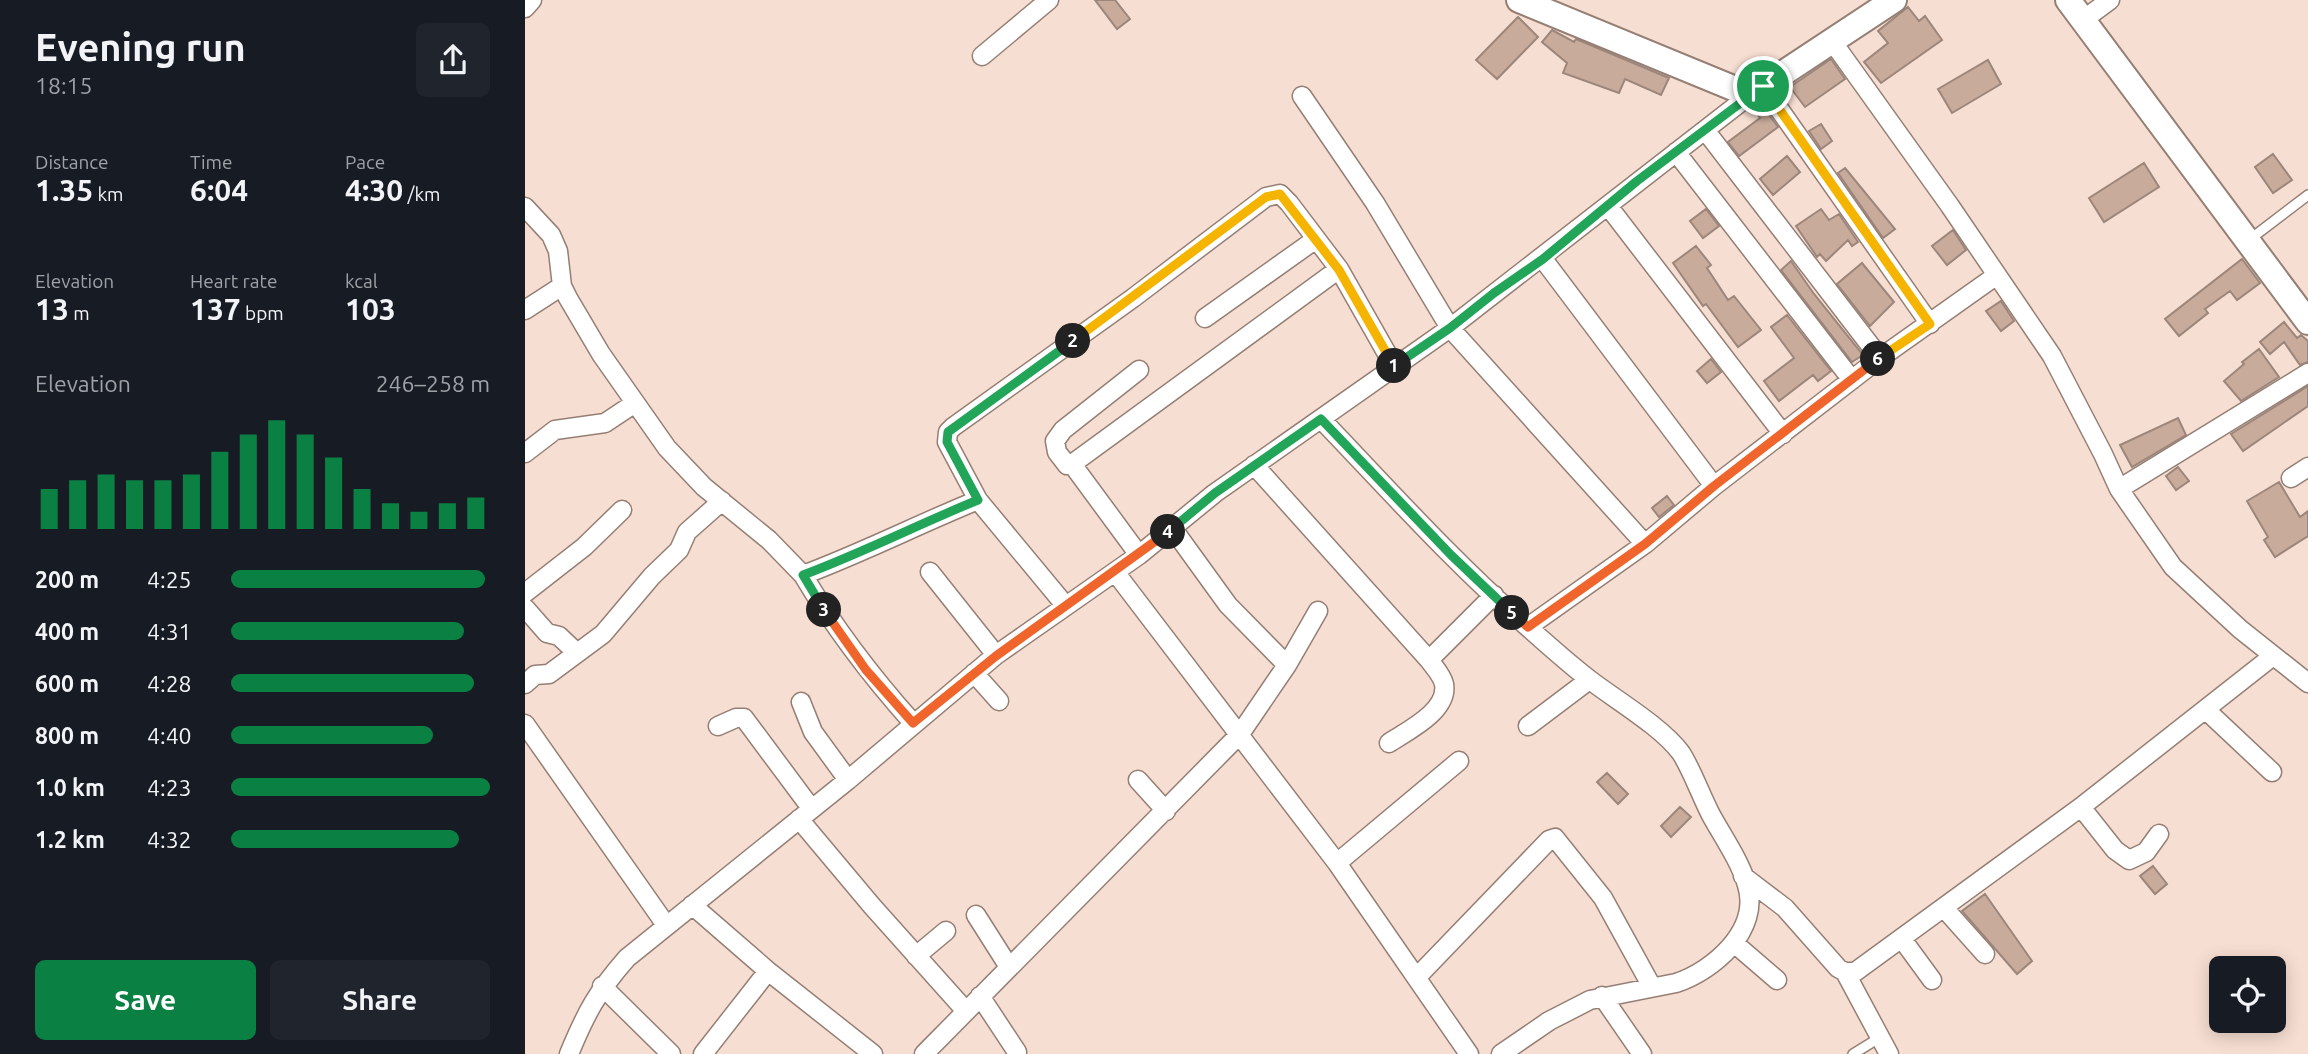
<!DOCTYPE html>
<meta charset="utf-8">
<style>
:root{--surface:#171b24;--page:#20242c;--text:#f1f3f6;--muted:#9ea1a6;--accent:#0b8043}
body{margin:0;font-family:Ubuntu,sans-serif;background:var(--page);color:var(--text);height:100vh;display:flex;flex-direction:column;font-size:26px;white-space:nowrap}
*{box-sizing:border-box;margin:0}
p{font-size:23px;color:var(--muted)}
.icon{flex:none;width:38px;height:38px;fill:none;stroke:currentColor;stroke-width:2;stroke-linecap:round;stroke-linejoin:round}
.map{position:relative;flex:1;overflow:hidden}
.sheet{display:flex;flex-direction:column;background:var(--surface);width:525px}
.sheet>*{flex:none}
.buttons{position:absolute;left:1684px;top:956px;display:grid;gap:14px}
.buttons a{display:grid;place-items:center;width:77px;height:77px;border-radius:10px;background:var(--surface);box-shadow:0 4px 18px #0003;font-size:35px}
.pin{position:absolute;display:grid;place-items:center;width:60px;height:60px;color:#fff;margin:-30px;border:4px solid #fff;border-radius:50%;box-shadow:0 2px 7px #0007}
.km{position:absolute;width:35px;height:35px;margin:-18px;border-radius:50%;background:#222;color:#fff;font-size:19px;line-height:35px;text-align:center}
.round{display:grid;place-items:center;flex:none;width:74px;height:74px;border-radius:10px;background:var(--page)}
.headline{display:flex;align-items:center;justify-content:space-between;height:119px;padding:0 35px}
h1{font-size:38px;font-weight:700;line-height:52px}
.stats{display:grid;grid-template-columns:repeat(3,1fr);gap:10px;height:119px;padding:7px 35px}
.stats div{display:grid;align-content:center}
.stats b{font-size:30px;font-weight:700}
.stats small{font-size:19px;font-weight:400}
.stats p{font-size:19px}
.chart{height:196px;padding:14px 35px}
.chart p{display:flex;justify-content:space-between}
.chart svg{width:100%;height:126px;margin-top:7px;stroke:var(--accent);stroke-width:6}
.cta{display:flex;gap:14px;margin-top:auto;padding:14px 35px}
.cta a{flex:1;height:80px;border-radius:10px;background:var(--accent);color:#fff;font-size:28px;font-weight:700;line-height:80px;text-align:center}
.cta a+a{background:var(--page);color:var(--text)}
ul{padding:0 35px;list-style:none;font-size:23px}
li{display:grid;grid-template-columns:112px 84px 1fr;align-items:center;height:52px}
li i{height:18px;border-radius:9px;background:var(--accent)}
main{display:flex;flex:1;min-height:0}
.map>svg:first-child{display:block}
</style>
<main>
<section class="sheet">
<div class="headline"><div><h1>Evening run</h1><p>18:15</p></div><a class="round"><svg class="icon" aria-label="share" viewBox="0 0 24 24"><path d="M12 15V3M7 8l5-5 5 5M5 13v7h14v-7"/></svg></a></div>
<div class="stats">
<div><p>Distance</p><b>1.35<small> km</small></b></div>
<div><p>Time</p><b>6:04</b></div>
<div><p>Pace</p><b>4:30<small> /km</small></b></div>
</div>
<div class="stats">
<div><p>Elevation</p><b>13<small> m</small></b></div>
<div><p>Heart rate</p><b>137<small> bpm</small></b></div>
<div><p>kcal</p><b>103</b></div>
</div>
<div class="chart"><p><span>Elevation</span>246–258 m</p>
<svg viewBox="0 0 160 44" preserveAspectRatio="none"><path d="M5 44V30M15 44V27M25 44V25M35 44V27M45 44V27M55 44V25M65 44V17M75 44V11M85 44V6M95 44V11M105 44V19M115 44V30M125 44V35M135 44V38M145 44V35M155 44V33"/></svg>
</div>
<ul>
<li><b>200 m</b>4:25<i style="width:98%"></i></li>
<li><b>400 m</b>4:31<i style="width:90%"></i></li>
<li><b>600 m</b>4:28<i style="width:94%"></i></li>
<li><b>800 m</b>4:40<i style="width:78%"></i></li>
<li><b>1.0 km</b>4:23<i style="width:100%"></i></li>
<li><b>1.2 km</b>4:32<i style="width:88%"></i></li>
</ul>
<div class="cta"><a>Save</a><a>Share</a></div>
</section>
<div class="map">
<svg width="1783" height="1054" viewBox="0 0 1783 1054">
<rect width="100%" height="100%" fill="#f7ded2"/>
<path fill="#c8ab9b" stroke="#9c867b" stroke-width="2" d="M 570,0 L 590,0 L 605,19 L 592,29 Z
M 1383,7 L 1394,21 L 1400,16 L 1417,40 L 1356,83 L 1339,62 L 1363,43 L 1353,31 Z
M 993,17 L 1013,37 L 972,79 L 951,60 Z
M 1027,30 L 1049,42 L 1051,39 L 1144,78 L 1136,95 L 1100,79 L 1094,93 L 1038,73 L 1042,63 L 1017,42 Z
M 1306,59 L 1320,79 L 1280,107 L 1265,87 Z
M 1463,60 L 1476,84 L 1427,113 L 1413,89 Z
M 1237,105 L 1253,127 L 1214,156 L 1203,142 L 1235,118 L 1228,109 Z
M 1296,124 L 1307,141 L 1296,149 L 1284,131 Z
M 1748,154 L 1767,180 L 1748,193 L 1730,167 Z
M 1262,156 L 1275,172 L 1248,195 L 1235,179 Z
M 1619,163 L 1634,187 L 1579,222 L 1564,198 Z
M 1320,168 L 1370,229 L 1358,238 L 1313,173 Z
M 1181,209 L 1194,226 L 1178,238 L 1165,221 Z
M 1296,209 L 1304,220 L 1314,214 L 1333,242 L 1327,246 L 1323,240 L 1301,261 L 1295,254 L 1292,257 L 1271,226 Z
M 1428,230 L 1441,250 L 1422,265 L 1407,246 Z
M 1171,246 L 1186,265 L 1182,268 L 1203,300 L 1209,296 L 1236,330 L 1213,347 L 1181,304 L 1178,306 L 1148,263 Z
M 1717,259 L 1735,283 L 1712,300 L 1705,291 L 1680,309 L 1683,313 L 1654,336 L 1640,319 Z
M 1266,261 L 1289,294 L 1338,355 L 1327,362 L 1256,270 Z
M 1337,263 L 1369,302 L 1345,326 L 1312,284 Z
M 1476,301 L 1489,321 L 1476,331 L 1461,311 Z
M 1262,315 L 1306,371 L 1293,381 L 1288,375 L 1254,401 L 1239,381 L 1269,358 L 1246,327 Z
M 1759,322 L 1772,338 L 1776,335 L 1783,341 L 1783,362 L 1775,365 L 1759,342 L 1745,354 L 1735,342 Z
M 1734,349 L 1754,377 L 1716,401 L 1699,381 L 1719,364 L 1717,362 Z
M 1186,359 L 1196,372 L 1182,383 L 1172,371 Z
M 1783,386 L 1783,406 L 1718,451 L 1706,434 Z
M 1653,418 L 1661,435 L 1607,467 L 1595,445 Z
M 1653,467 L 1664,481 L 1651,490 L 1641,476 Z
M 1754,482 L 1775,517 L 1783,511 L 1783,536 L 1750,557 L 1739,540 L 1743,537 L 1722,501 Z
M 1142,496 L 1149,505 L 1134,517 L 1127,508 Z
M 1082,773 L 1103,794 L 1093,804 L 1072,782 Z
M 1155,807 L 1166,817 L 1146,837 L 1136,826 Z
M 1628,866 L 1642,884 L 1630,894 L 1615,876 Z
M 1460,894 L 1507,961 L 1492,974 L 1437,911 Z"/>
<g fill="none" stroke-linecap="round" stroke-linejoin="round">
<g stroke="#957f74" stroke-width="12">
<path id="lane" d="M 1724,240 L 1783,195
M 1328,1054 L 1354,1038"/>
</g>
<g stroke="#957f74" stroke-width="21">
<path id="street" d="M 0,8 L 7,0
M 1558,20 L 1585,0
M 1307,41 L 1425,206 L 1527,356 L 1578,454 L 1594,489 L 1648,567 L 1715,629 L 1783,683
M 457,56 L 524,0
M 1238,86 L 1405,324
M 777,96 L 850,203 L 925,328 L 1120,544
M 1180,130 L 1355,358
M 1151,152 L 1327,380
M 1083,206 L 1258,434
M 0,207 L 26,235 L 33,251 L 37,286 L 43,298 L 76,354 L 142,448 L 179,487 L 244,540 L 278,575 C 337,553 394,524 453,500 L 540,605
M 1018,259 L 1189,486
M 0,310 L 37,286
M 680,318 L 791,239
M 614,370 L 538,430 L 530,441 L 532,452 L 542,465 L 547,464 L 814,269
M 796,419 C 864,490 930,564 1005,629 C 1024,646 1044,664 1065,680 C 1091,700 1137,727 1156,753 C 1166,768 1177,798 1186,815 C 1198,837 1215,861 1222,885 C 1236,930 1188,971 1151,983 L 1065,1000 L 1024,1021 L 976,1054
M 0,453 L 30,430 L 80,423 L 110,403
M 547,464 L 614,555
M 729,465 L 904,660 C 909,667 917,675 919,684 C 924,711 882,731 864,743
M 1766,478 L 1783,467
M 1594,489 L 1783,373
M 453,500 L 422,442 L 423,432 L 428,427 L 608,298 L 741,197 L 755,194 L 764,203 L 814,269 L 869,366
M 648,529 L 703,605 L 762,665
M 405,572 L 471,655
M 590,572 L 812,863 L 944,1054
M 278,575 C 310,629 346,676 388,723
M 0,593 L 59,547 L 97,510
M 0,608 L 22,633 L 34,636 L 52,653
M 1003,627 L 1120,544 L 1189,486 L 1355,358 L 1472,275
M 904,660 L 969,595
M 449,673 L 474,701
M 0,684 L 10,675 L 24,674 L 78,634 L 127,576 L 154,550 L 162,532 L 197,501
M 276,702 L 288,732 L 323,780
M 1681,710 L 1747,772
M 0,724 L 141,925
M 193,726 L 211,718 L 219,718 L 286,808
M 1003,726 L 1064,680
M 613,780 L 641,811
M 1556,807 L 1590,850 L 1604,860 L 1621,852 L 1634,834
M 274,819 L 347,906 L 440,1010
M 812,863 L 934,761
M 1218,876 L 1260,908 L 1313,968 L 1320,972 L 1330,972 L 1556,807 L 1748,656
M 167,905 L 243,971 L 348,1054
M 1419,908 L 1460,954
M 451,915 L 484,967
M 1377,939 L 1407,980
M 1209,943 L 1252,980
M 391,956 L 421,931
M 1320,972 L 1364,1054
M 892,977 L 1024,840 L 1030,838 L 1078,898 L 1127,987
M 77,986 L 146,1054
M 455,996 L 492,1052
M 1077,996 L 1117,1054
M 44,1054 C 61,1013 72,992 102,958 L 323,780 L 471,655 L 614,555 L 690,493 L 925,328 L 1225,95
M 178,1054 L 243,971
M 399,1054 L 715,734 L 762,665 L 793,611"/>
</g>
<g stroke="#957f74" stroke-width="28">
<path id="secondary" d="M 994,0 L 1225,95 L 1369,0
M 1543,0 L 1783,322"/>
</g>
<use href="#lane" stroke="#fff" stroke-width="9"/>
<use href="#street" stroke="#fff" stroke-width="18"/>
<use href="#secondary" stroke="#fff" stroke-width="24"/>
</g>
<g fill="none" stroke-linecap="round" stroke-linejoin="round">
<g stroke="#fff" stroke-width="14">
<path id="split-1" d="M 869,366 L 925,328 L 969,293 L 1018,259 L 1112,181 L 1238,86"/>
</g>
<g stroke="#fff" stroke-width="14">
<path id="split-2" d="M 548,341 L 741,197 L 755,194 L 814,270 L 869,366"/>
</g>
<g stroke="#fff" stroke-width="14">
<path id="split-3" d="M 299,610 L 278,575 C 337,553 394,524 453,500 L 422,442 L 423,432 L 548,341"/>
</g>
<g stroke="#fff" stroke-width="14">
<path id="split-4" d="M 299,610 L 341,670 L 388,723 L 471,656 L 643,532"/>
</g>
<g stroke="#fff" stroke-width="14">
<path id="split-5" d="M 643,532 L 690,493 L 796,419 L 926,555 L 987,613"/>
</g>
<g stroke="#fff" stroke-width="14">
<path id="split-6" d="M 987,613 L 1003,627 L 1120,544 L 1189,486 L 1353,359"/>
</g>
<g stroke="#fff" stroke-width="14">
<path id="split-7" d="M 1238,86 L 1405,324 L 1353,359"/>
</g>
<use href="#split-1" stroke="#22a559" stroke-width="9"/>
<use href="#split-2" stroke="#f5b400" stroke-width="9"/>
<use href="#split-3" stroke="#22a559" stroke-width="9"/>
<use href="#split-4" stroke="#f0652b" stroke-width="9"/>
<use href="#split-5" stroke="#22a559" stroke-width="9"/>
<use href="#split-6" stroke="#f0652b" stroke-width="9"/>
<use href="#split-7" stroke="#f5b400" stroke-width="9"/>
</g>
</svg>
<div class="buttons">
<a><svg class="icon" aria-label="locate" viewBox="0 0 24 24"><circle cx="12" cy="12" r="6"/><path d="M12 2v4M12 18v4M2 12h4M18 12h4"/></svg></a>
</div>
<div class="pin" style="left:1238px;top:86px;background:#1e9e55"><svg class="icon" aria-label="arrive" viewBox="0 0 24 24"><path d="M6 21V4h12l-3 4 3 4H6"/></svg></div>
<b class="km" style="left:869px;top:366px">1</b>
<b class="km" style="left:548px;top:341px">2</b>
<b class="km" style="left:299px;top:610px">3</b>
<b class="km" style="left:643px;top:532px">4</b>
<b class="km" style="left:987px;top:613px">5</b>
<b class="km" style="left:1353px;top:359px">6</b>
</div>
</main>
